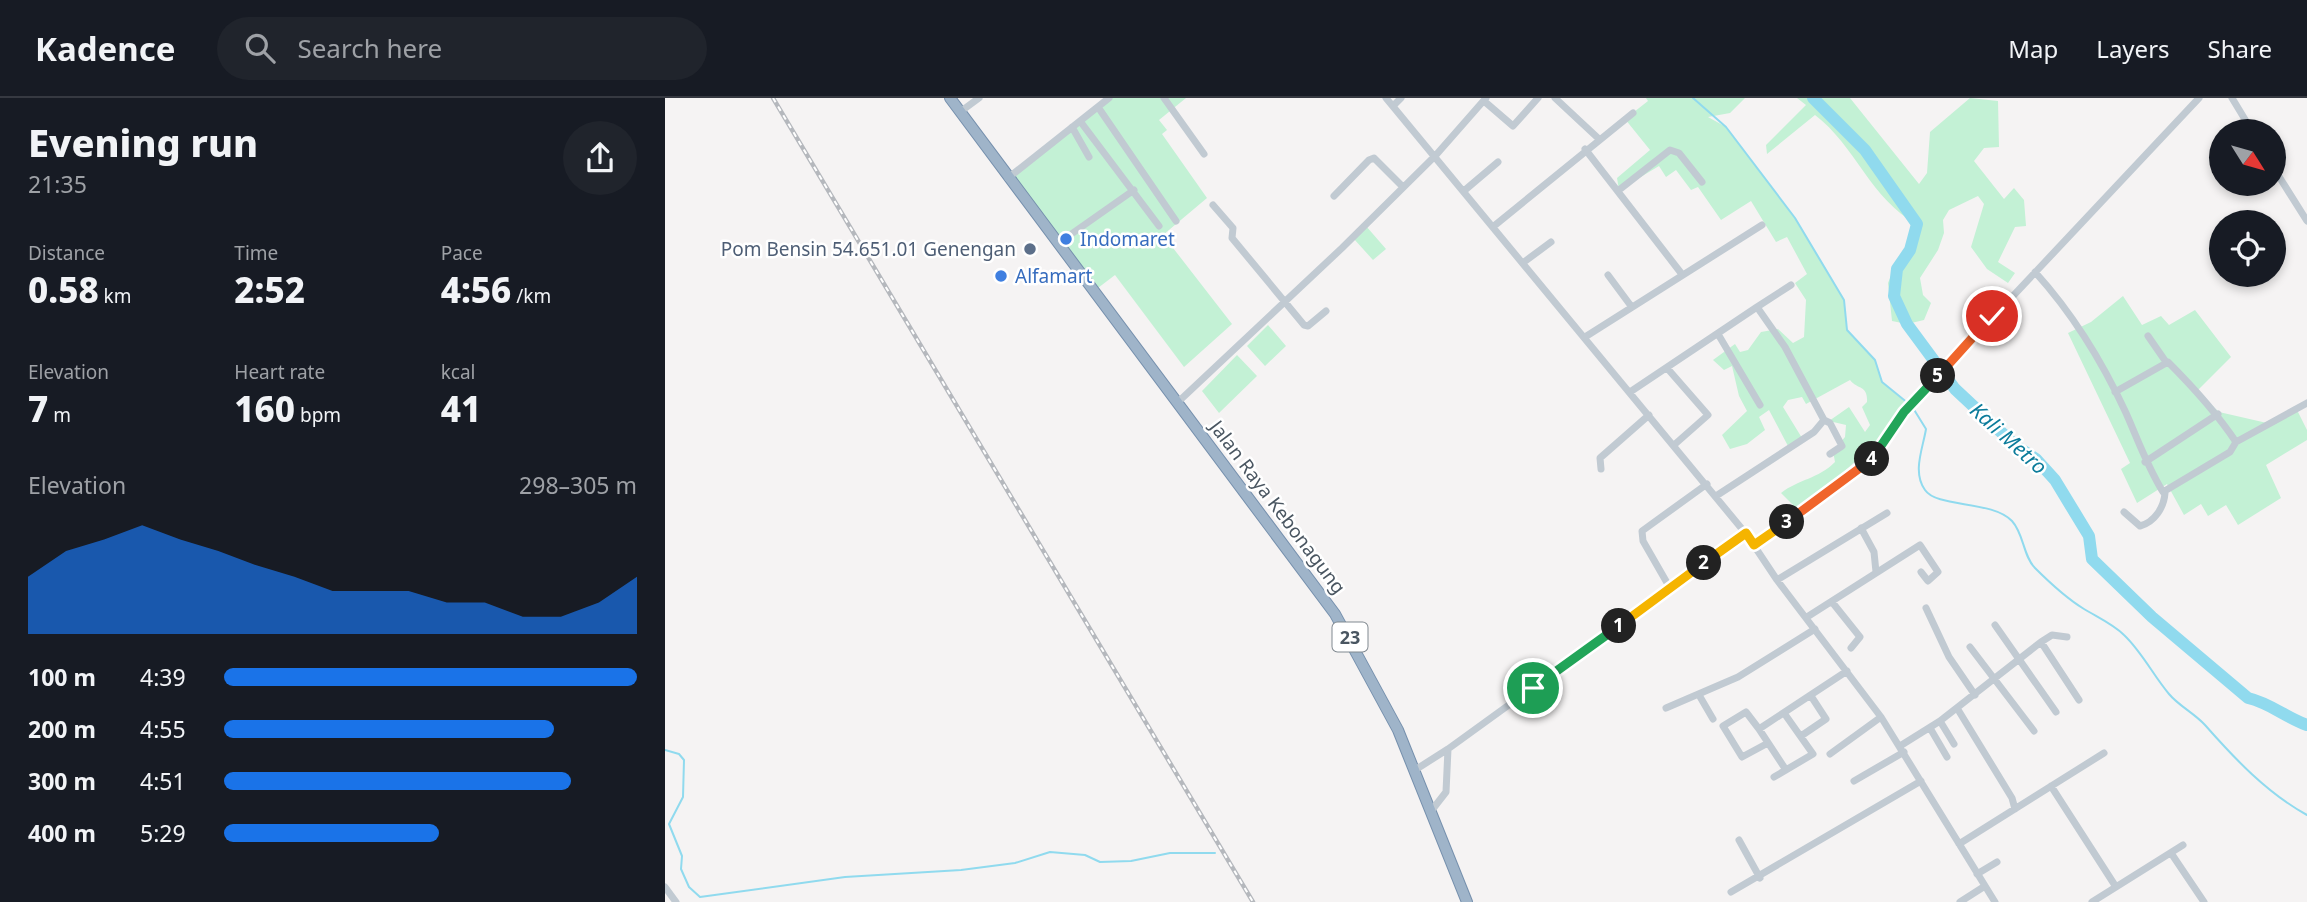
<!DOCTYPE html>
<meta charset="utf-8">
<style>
:root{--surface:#171b24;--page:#20242c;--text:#f1f3f6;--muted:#9ea1a6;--line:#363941;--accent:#1a73e8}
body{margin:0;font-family:"Noto Sans",sans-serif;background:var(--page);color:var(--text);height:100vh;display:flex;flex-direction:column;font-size:26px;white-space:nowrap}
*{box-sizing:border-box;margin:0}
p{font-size:23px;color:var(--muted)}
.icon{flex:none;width:38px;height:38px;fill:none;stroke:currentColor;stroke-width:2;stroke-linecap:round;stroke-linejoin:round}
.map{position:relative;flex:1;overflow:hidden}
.drawer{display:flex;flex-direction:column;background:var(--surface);width:665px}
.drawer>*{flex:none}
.needle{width:46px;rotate:127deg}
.fabs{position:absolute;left:1544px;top:21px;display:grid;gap:14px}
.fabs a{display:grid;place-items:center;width:77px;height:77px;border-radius:50%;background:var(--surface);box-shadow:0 4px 10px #0003;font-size:35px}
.pin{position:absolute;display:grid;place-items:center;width:60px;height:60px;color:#fff;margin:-30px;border:4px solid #fff;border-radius:50%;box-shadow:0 2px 7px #0007}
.km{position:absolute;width:35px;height:35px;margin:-18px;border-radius:50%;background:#222;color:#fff;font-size:19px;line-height:35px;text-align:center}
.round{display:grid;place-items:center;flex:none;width:74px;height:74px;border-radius:37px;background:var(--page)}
.head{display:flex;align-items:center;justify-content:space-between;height:119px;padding:0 28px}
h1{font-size:38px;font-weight:800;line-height:52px}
.metrics{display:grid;grid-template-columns:repeat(3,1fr);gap:10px;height:119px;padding:7px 28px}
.metrics div{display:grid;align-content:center}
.metrics b{font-size:35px;font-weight:800}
.metrics small{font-size:19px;font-weight:400}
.metrics p{font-size:19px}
.chart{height:196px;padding:14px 28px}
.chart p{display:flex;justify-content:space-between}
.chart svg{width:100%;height:126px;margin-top:7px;fill:var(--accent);opacity:.7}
ul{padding:0 28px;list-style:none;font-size:23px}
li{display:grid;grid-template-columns:112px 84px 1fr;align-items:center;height:52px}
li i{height:18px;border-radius:9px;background:var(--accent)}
header{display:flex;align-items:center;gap:42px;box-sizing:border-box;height:98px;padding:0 35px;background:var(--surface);border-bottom:2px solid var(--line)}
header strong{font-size:33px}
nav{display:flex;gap:38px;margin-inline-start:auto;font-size:24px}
.search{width:490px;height:63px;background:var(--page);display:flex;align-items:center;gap:18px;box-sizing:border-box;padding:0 24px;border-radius:38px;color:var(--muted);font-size:26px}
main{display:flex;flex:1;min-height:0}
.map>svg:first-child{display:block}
</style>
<header>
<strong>Kadence</strong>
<div class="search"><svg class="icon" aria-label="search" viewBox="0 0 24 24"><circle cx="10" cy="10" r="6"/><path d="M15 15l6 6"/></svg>Search here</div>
<nav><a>Map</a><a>Layers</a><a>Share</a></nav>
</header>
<main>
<section class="drawer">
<div class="head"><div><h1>Evening run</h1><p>21:35</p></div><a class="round"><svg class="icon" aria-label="share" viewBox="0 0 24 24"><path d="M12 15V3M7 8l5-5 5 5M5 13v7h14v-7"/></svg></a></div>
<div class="metrics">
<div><p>Distance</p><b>0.58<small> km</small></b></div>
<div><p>Time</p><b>2:52</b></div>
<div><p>Pace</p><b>4:56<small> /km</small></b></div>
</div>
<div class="metrics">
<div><p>Elevation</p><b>7<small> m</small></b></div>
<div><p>Heart rate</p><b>160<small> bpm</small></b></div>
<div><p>kcal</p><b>41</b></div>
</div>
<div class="chart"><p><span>Elevation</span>298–305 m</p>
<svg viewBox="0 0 160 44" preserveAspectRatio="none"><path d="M0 44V24L10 15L20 11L30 6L40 11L50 15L60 20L70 24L80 29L90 29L100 29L110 33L120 33L130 38L140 38L150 33L160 24V44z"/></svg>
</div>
<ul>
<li><b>100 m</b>4:39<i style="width:100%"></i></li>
<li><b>200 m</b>4:55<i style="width:80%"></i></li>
<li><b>300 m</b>4:51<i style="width:84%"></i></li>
<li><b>400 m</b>5:29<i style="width:52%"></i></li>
</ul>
</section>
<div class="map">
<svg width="1642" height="804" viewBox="0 0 1642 804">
<rect width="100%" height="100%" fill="#f5f3f3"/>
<path fill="#c3f1d5" d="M 446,0 L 521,0 L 494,22 L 502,32 L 497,36 L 542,100 L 498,137 L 567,226 L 519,269 L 450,177 L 429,193 L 343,80 Z
M 981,0 L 1080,0 L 1065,15 L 1043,19 L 1061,29 L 1130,120 L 1179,202 L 1182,232 L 1210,262 L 1217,284 L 1245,308 C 1212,348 1173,376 1136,415 L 1116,395 C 1134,381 1153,381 1170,364 L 1168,353 L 1180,339 L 1181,327 L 1164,323 L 1184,309 L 1200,334 L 1205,327 L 1197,309 L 1202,304 C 1203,287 1193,292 1185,282 L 1141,306 L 1137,299 L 1123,302 L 1118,309 L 1137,340 L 1123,348 L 1104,312 L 1094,319 L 1100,332 L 1082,346 L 1065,351 L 1057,337 L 1082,313 L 1074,298 L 1067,268 L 1059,272 L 1048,262 L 1070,246 L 1075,254 L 1083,252 L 1096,234 L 1113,231 L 1128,245 L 1139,239 L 1141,202 L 1130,185 L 1142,176 L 1122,139 L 1111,144 L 1086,103 L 1056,122 L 1033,89 L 1026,92 L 1011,72 L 1001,79 L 994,68 L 954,92 L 952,80 L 985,52 L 960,21 L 983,3 Z
M 1132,0 L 1185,0 L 1254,86 L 1262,75 L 1265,34 L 1305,0 L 1333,3 L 1334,49 L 1319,50 L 1309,63 L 1339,101 L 1349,90 L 1359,102 L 1361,128 L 1350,129 L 1333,164 L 1350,175 L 1343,185 L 1322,171 L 1306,149 L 1319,106 L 1313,98 L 1284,112 L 1278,122 L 1279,135 L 1273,152 L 1255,180 L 1258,197 L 1266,205 L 1259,222 L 1242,226 L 1227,223 L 1223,185 L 1230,168 L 1245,152 L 1252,126 C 1206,102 1190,47 1150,17 L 1102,56 L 1101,47 L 1141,7 Z
M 701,128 L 721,151 L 708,162 L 689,141 Z
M 1458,198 L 1477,227 L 1496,218 L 1504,227 L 1530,212 L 1566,259 L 1532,293 L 1554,314 L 1602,325 L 1630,308 L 1642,332 L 1642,342 L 1601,367 L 1616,400 L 1573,427 L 1561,407 L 1543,418 L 1536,406 L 1519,417 L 1502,386 L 1472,405 L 1456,371 L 1465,365 L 1403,235 L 1426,224 Z
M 603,227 L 621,248 L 600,268 L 582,248 Z
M 572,257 L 592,278 L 554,315 L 537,293 Z"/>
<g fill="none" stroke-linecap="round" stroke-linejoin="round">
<path stroke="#90daee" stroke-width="2" d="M 1028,0 L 1061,29 L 1130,120 L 1179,202 L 1182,232 L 1210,262 L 1217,284 L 1244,306
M 1248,310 L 1261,331 C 1258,350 1247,374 1260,392 C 1272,410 1327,402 1347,423 C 1359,436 1358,458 1370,470 C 1385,485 1401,500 1419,511 C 1432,519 1448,526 1459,537 C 1477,554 1488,577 1504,596 C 1514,608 1529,615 1540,627 C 1570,661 1602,695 1642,717
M 0,652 L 14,656 L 19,662 L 18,699 L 4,726 L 17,758 L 16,771 L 24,789 L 35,799 L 180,779 L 296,772 L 350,765 L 385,754 L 420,757 L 435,764 L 466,763 L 505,755 L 550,755"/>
<path stroke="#90daee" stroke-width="12" d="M 1148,0 L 1200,52 L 1252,126 L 1245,152 L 1232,171 L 1229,198 L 1242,226 L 1290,291 L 1351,348 L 1371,361 L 1390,382 L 1424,438 L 1427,461 L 1487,519 L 1583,600 C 1605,605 1620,619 1642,627"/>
<g stroke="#7690ad" stroke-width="12">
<path id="trunk" d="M 285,0 L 670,516 L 733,632 L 802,804"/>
</g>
<path stroke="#c1cad2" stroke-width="7" d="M 499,0 L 539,56
M 721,0 L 1082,437 L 1112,482 L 1216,619 L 1330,804
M 890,0 L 934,41
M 1567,0 L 1587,33
M 819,3 L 848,28 L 873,0
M 728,8 L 736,0
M 433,9 L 511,123
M 295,14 L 314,0
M 415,23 L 494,128
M 407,29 L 424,59
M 920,51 L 1016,175
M 1608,69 L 1642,123
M 343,80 L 444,0
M 800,92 L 833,64
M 954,92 L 1005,52 L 1014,55 L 1037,84
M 669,98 L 704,62 L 709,60 L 738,89
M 548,107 L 568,130 L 567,140 L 639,227 L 643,228 L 661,213
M 829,128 L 968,15
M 395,144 L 469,92
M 859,164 L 886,144
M 1370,174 C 1409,217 1437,263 1461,315 C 1473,342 1482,368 1498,394 L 1565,354 L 1571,344 L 1642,305
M 943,177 L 966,208
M 1092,209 L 1126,187
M 1053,236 L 1095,307
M 1483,238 L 1501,264
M 920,239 L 1097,127
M 1002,270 L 1043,317 L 1009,347
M 965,294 L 1092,209 L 1120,249 L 1159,322 L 1149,334 L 1051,398
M 1450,294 L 1503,264 C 1528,289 1551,314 1571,344
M 512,305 L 677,150 L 771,57 L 821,0
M 1159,322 L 1165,325 L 1177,348 L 1165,356
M 1480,364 L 1553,316
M 936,371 L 935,360 L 984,317
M 1459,414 L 1475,428 C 1490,424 1499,409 1500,395
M 1196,430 L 1209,454 L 1211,474
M 1089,447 L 1208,361 L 1239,314 L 1534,0
M 1112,482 L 1222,415
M 1005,490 L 978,443 L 977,433 L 1042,386
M 1167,504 L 1195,539 L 1186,550
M 1261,510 L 1284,559 L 1310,597
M 1142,519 L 1255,447 L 1273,474 L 1263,483 L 1256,474
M 1330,527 L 1391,614
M 1376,544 L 1414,602
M 1305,549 L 1369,633
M 1034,597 L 1048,621
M 1001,610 L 1073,579 L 1150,531
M 1292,610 L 1347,700 L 1350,711
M 1275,623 L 1289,646
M 1265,630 L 1282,659
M 1094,631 L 1121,672
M 1136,638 L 1161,621 L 1146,598
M 1103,645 L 1077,659 L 1058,628 L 1081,614 L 1094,631 L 1182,573
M 1235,648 L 1275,623 L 1376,544 L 1387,537 L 1402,539
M 1165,656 L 1216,619
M 750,672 L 783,651
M 1109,679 L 1148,656 L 1119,615
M 1189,683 L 1239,654
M 1386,688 L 1451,789
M 767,712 L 781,694 L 783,651 L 1081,435
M 1074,742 L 1095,780
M 1294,746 L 1439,655
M 1506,755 L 1539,804
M 1312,776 L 1332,764
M 0,789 L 11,804
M 1066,794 L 1256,683
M 1295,804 L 1320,788
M 1427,804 L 1518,747"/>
<use href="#trunk" stroke="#9fb4c9" stroke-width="10"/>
<g stroke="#b5b8bd" stroke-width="4.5">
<path id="rail" d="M 108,0 L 588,804"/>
</g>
<use href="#rail" stroke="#fff" stroke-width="2" stroke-dasharray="5" stroke-linecap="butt"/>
</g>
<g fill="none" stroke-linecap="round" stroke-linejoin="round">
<g stroke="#fff" stroke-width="14">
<path id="split-1" d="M 868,590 L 954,528"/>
</g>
<g stroke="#fff" stroke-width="14">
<path id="split-2" d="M 954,528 L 1039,465"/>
</g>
<g stroke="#fff" stroke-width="14">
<path id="split-3" d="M 1039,465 L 1081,435 L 1089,447 L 1122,424"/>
</g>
<g stroke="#fff" stroke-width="14">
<path id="split-4" d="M 1122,424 L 1207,361"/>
</g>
<g stroke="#fff" stroke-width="14">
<path id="split-5" d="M 1207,361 L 1239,314 L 1273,278"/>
</g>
<g stroke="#fff" stroke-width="14">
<path id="split-6" d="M 1273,278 L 1327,218"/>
</g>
<use href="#split-1" stroke="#22a559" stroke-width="9"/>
<use href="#split-2" stroke="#f5b400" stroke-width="9"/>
<use href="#split-3" stroke="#f5b400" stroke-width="9"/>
<use href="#split-4" stroke="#f0652b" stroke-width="9"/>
<use href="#split-5" stroke="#22a559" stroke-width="9"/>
<use href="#split-6" stroke="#f0652b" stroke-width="9"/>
</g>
<g fill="#3f7fe0" stroke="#fff" stroke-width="2.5">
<circle cx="401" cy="141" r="7"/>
<circle cx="336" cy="178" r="7"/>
</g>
<circle fill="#5c6f8a" stroke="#fff" stroke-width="2.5" cx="365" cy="151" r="7"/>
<g text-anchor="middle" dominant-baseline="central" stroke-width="5" stroke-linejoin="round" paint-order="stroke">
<rect fill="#fff" stroke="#808990" stroke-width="2" x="667.5" y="524.5" width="35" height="29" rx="5"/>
<g font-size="18" font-weight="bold" fill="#4a5661">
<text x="685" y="539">23</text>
</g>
<g font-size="19" fill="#366cbe" stroke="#fff" text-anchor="start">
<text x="415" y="141">Indomaret</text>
<text x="350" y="178">Alfamart</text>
</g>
<g font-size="19" fill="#4e5e75" stroke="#fff" text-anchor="end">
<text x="351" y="151">Pom Bensin 54.651.01 Genengan</text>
</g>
<g font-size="19" fill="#4a5661" stroke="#fff">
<text transform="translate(613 409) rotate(53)">Jalan Raya Kebonagung</text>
</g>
<g font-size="21" font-style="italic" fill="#0c7c9b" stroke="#fff">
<text transform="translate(1344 340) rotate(42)">Kali Metro</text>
</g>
</g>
</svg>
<div class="fabs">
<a><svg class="needle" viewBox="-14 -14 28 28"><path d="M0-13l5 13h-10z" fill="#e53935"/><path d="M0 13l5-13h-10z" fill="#9ea1a6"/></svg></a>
<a><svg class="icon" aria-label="locate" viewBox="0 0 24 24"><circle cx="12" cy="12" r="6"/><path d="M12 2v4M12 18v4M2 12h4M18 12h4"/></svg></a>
</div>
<div class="pin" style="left:868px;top:590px;background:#1e9e55"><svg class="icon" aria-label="arrive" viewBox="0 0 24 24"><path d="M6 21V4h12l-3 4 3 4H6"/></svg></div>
<div class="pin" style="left:1327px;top:218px;background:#d93025"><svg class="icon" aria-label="check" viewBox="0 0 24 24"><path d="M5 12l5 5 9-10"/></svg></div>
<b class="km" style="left:954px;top:528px">1</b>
<b class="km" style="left:1039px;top:465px">2</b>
<b class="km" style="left:1122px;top:424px">3</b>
<b class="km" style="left:1207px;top:361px">4</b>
<b class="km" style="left:1273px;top:278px">5</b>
</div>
</main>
